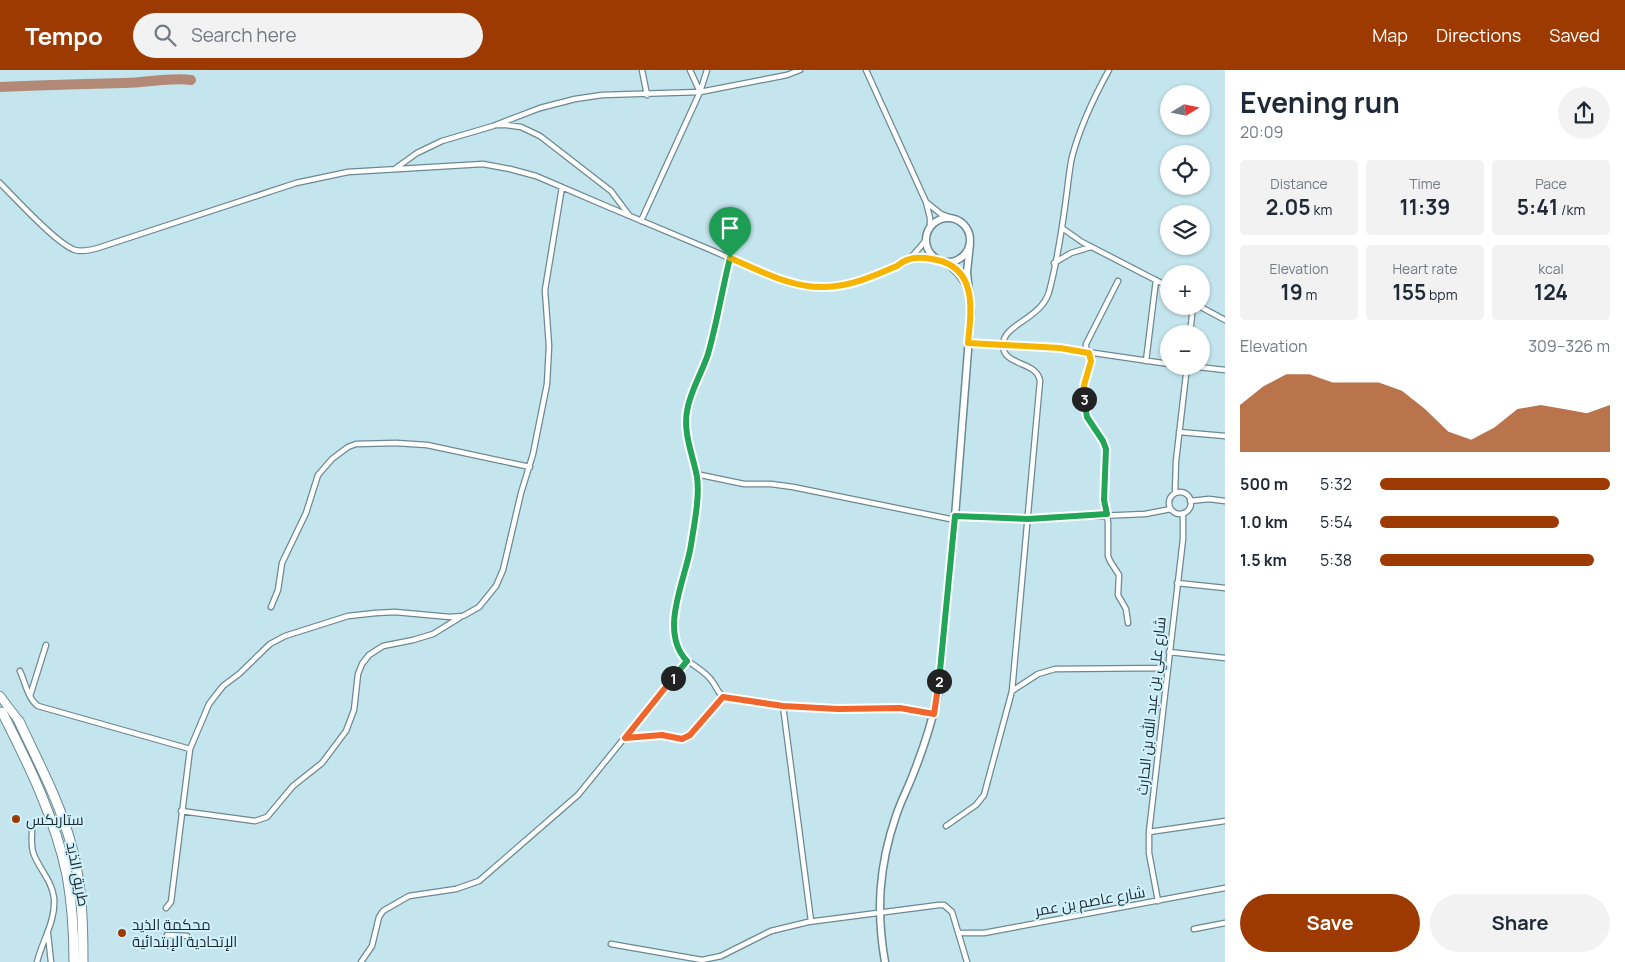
<!DOCTYPE html>
<meta charset="utf-8">
<style>
:root{--surface:#fff;--page:#f2f2f3;--text:#1f2937;--muted:#747a83;--accent:#9d3a01}
body{margin:0;font-family:Manrope,Cairo,sans-serif;background:var(--page);color:var(--text);height:100vh;display:flex;flex-direction:column;font-size:19px;white-space:nowrap}
*{box-sizing:border-box;margin:0}
p{font-size:16px;color:var(--muted)}
.icon{flex:none;width:28px;height:28px;fill:none;stroke:currentColor;stroke-width:2;stroke-linecap:round;stroke-linejoin:round}
.map{position:relative;flex:1;overflow:hidden}
.drawer{display:flex;flex-direction:column;background:var(--surface);width:400px}
.drawer>*{flex:none}
.needle{width:32px;rotate:80deg}
.controls{position:absolute;left:1160px;top:15px;display:grid;gap:10px}
.controls a{display:grid;place-items:center;width:50px;height:50px;border-radius:50%;background:var(--surface);box-shadow:0 1px 4px #0004;font-size:25px}
.pin{position:absolute;display:grid;place-items:center;width:42px;height:42px;color:#fff;margin:-51px -21px;border-radius:50% 50% 50% 0;rotate:-45deg;box-shadow:0 0 5px #0007}
.pin .icon{rotate:45deg}
.km{position:absolute;width:25px;height:25px;margin:-12px;border-radius:50%;background:#222;color:#fff;font-size:14px;line-height:25px;text-align:center}
.round{display:grid;place-items:center;flex:none;width:52px;height:52px;border-radius:26px;background:var(--page)}
.overview{display:flex;align-items:center;justify-content:space-between;height:85px;padding:0 15px}
h1{font-size:28px;font-weight:700;line-height:38px}
.figures{display:grid;grid-template-columns:repeat(3,1fr);gap:8px;height:85px;padding:5px 15px}
.figures div{display:grid;align-content:center;border-radius:5px;background:var(--page);text-align:center}
.figures b{font-size:21px;font-weight:700}
.figures small{font-size:14px;font-weight:400}
.figures p{font-size:14px}
.chart{height:140px;padding:10px 15px}
.chart p{display:flex;justify-content:space-between}
.chart svg{width:100%;height:90px;margin-top:5px;fill:var(--accent);opacity:.7}
.button{display:flex;gap:10px;margin-top:auto;padding:10px 15px}
.button a{flex:1;height:58px;border-radius:30px;background:var(--accent);color:#fff;font-size:20px;font-weight:700;line-height:58px;text-align:center}
.button a+a{background:var(--page);color:var(--text)}
ul{padding:0 15px;list-style:none;font-size:16px}
li{display:grid;grid-template-columns:80px 60px 1fr;align-items:center;height:38px}
li i{height:12px;border-radius:6px;background:var(--accent)}
header{display:flex;align-items:center;gap:30px;box-sizing:border-box;height:70px;padding:0 25px;background:var(--accent);color:#fff}
header strong{font-size:24px}
nav{display:flex;gap:28px;margin-inline-start:auto;font-size:18px}
.search{width:350px;height:45px;background:var(--page);display:flex;align-items:center;gap:12px;box-sizing:border-box;padding:0 18px;border-radius:28px;color:var(--muted);font-size:19px}
main{display:flex;flex:1;min-height:0}
.map>svg:first-child{display:block}
</style>
<header>
<strong>Tempo</strong>
<div class="search"><svg class="icon" aria-label="search" viewBox="0 0 24 24"><circle cx="10" cy="10" r="6"/><path d="M15 15l6 6"/></svg>Search here</div>
<nav><a>Map</a><a>Directions</a><a>Saved</a></nav>
</header>
<main>
<div class="map">
<svg width="1225" height="892" viewBox="0 0 1225 892">
<rect width="100%" height="100%" fill="#c4e5ee"/>
<g fill="none" stroke-linecap="round" stroke-linejoin="round">
<path stroke="#b28877" stroke-width="10" d="M 0,17 C 42,15 83,14 125,13 C 147,13 169,7 191,10"/>
<g stroke="#6b8992" stroke-width="7">
<path id="street" d="M 642,0 L 647,25
M 690,0 L 700,22
M 866,0 L 926,132 L 930,148 L 930,158
M 497,55 L 506,55 L 521,57 L 540,66 L 611,121 L 629,145
M 396,98 L 417,83 L 442,71 L 493,56 L 540,38 L 575,29 L 602,25 L 700,22 L 787,5 L 800,0
M 0,113 C 16,129 57,174 75,180 C 82,182 91,180 98,178 L 296,113 L 348,102 L 483,94 L 510,99 L 536,106 C 594,131 653,156 711,180 C 746,195 783,216 822,217 C 846,218 888,204 908,190 C 915,184 920,177 926,170
M 926,132 L 941,144 L 952,148
M 641,151 L 700,22 L 707,0
M 1062,158 L 1082,172 L 1169,217
M 730,188 C 722,220 717,253 708,285 C 701,305 688,324 686,345 C 684,368 694,387 697,409 C 700,428 694,450 692,469 C 688,504 668,538 676,574 C 681,593 702,596 712,611 C 717,617 718,625 726,628 L 783,636 L 837,639 L 900,638 L 934,644
M 909,190 L 928,188 L 940,191
M 1054,193 L 1071,183 L 1091,177
M 1118,211 L 1086,274 L 1086,277 L 1091,291 L 1084,315 L 1086,344 L 1103,371 L 1106,379 L 1104,430 L 1108,452 L 1108,486 L 1110,491 L 1119,505 L 1118,525 L 1126,539 L 1128,553
M 1199,236 L 1225,250
M 1190,264 L 1193,236
M 969,273 L 1060,278 L 1169,294
M 1146,291 L 1156,210
M 1189,296 L 1225,300
M 1179,362 L 1225,366
M 696,404 L 744,414 L 771,414 L 793,417 L 955,450
M1169 433a11 11 0 1 1 22 0a11 11 0 1 1-22 0Z
M 1175,423 L 1176,391 L 1187,296
M 1190,431 L 1209,429 L 1225,431
M 955,447 L 1028,449 L 1145,444 L 1171,439
M 1177,513 L 1225,518
M 271,537 L 278,520 L 282,493 L 306,443 L 318,405 L 332,389 L 348,377 L 356,374 L 396,373 L 427,375 L 530,397
M 1169,582 L 1225,588
M 20,601 C 25,612 28,629 38,636 L 190,679
M 1012,621 L 1038,604 L 1055,599 L 1168,598
M 30,626 L 46,575
M 783,636 L 811,851
M 625,668 L 663,665 L 682,669 L 690,665 L 723,627
M 181,741 L 255,751 L 267,747 L 293,716 L 322,693 L 346,661 L 354,640 L 358,604 L 362,594 L 369,585 L 383,576 L 413,570 L 433,564 L 459,548
M 946,756 L 976,735 L 984,725 L 1012,621 L 1040,311 C 1037,290 1002,297 1003,274 C 1004,254 1041,249 1049,222 C 1057,192 1062,159 1066,129 C 1068,115 1069,101 1072,87 C 1080,57 1094,27 1109,0
M 32,759 C 32,766 31,774 33,782 C 38,798 52,810 54,828 C 56,851 42,871 37,892
M 1149,762 L 1225,751
M 1158,831 L 1149,783 L 1149,762 L 1183,469 L 1183,443
M 166,838 L 171,832 L 190,679 L 209,634 L 223,616 L 239,604 L 270,574 L 285,566 L 348,546 L 376,543 L 395,542 L 450,547 L 463,546 L 479,537 L 496,516 L 503,500 L 521,423 L 533,384 L 547,314 L 549,276 L 545,220 L 562,117
M 1194,859 L 1225,853
M 959,863 L 984,863 L 1225,818
M 48,864 L 51,892
M 167,865 L 187,866
M 611,874 L 702,890 L 721,886 L 771,861 L 808,852 L 939,835 L 944,835 L 952,842 L 967,892
M 361,892 L 372,876 L 379,847 L 383,841 L 409,826 L 456,819 L 479,811 L 578,725 L 687,591"/>
</g>
<g stroke="#6b8992" stroke-width="9">
<path id="secondary" d="M926 170a22 22 0 1 1 44 0a22 22 0 1 1-44 0Z
M 947,193 L 958,203 L 968,217
M 885,892 C 876,841 879,795 896,746 C 900,733 907,720 912,707 C 923,680 932,652 938,624 L 955,447 L 971,242 L 967,202 L 970,174"/>
</g>
<g stroke="#6b8992" stroke-width="10">
<path id="primary" d="M 0,626 L 19,651"/>
</g>
<g stroke="#6b8992" stroke-width="11">
<path id="highway" d="M 2,642 C 28,693 55,748 67,805 C 72,833 74,863 74,892
M 19,651 C 38,692 61,734 72,778 C 82,816 83,853 83,892"/>
</g>
<use href="#street" stroke="#fff" stroke-width="4.5"/>
<use href="#secondary" stroke="#fff" stroke-width="6"/>
<use href="#primary" stroke="#fff" stroke-width="8"/>
<use href="#highway" stroke="#fff" stroke-width="9"/>
</g>
<g fill="none" stroke-linecap="round" stroke-linejoin="round">
<g stroke="#fff" stroke-width="10">
<path id="split-1" d="M 673,608 L 687,591 C 658,561 686,509 691,475 C 694,455 700,427 697,407 C 693,385 683,364 687,341 C 690,321 702,303 708,284 C 717,253 722,220 730,188"/>
</g>
<g stroke="#fff" stroke-width="10">
<path id="split-2" d="M 673,608 L 625,668 L 662,665 L 682,669 L 690,665 L 723,627 L 783,636 L 838,639 L 900,638 L 934,644 L 939,611"/>
</g>
<g stroke="#fff" stroke-width="10">
<path id="split-3" d="M 939,611 L 955,446 L 1028,449 L 1107,444 L 1104,430 L 1106,379 L 1103,371 L 1087,347 L 1084,329"/>
</g>
<g stroke="#fff" stroke-width="10">
<path id="split-4" d="M 730,188 C 759,200 791,218 824,217 C 849,217 874,206 897,196 C 900,194 903,191 907,190 C 916,186 928,188 937,190 C 978,199 971,242 968,273 L 1060,278 L 1089,283 L 1091,291 L 1084,315 L 1084,329"/>
</g>
<use href="#split-1" stroke="#22a559" stroke-width="6"/>
<use href="#split-2" stroke="#f0652b" stroke-width="6"/>
<use href="#split-3" stroke="#22a559" stroke-width="6"/>
<use href="#split-4" stroke="#f5b400" stroke-width="6"/>
</g>
<g fill="#9d3a01" stroke="#d1f2fc" stroke-width="2">
<circle cx="16" cy="749" r="5"/>
<circle cx="122" cy="863" r="5"/>
</g>
<g text-anchor="middle" dominant-baseline="central" stroke-width="4" stroke-linejoin="round" paint-order="stroke">
<g font-size="15" fill="#1c282c" stroke="#d1f2fc">
<text transform="translate(1151 636) rotate(-84)">شارع علي بن عبد الله بن الحارث</text>
<text transform="translate(78 804) rotate(79)">طريق الذيد</text>
<text transform="translate(1090 831) rotate(-10)">شارع عاصم بن عمر</text>
</g>
<g font-size="15" fill="#1c282c" stroke="#d1f2fc" text-anchor="start">
<text x="26" y="749">ستاربكس</text>
<text x="132" y="854">محكمة الذيد<tspan x="132" dy="17">الإتحادية الإبتدائية</tspan></text>
</g>
</g>
</svg>
<div class="controls">
<a><svg class="needle" viewBox="-14 -14 28 28"><path d="M0-13l5 13h-10z" fill="#e53935"/><path d="M0 13l5-13h-10z" fill="#747a83"/></svg></a>
<a><svg class="icon" aria-label="locate" viewBox="0 0 24 24"><circle cx="12" cy="12" r="6"/><path d="M12 2v4M12 18v4M2 12h4M18 12h4"/></svg></a>
<a><svg class="icon" aria-label="layers" viewBox="0 0 24 24"><path d="M12 4l9 5-9 5-9-5zM3 14l9 5 9-5"/></svg></a>
<a>+</a>
<a>−</a>
</div>
<div class="pin" style="left:730px;top:188px;background:#1e9e55"><svg class="icon" aria-label="arrive" viewBox="0 0 24 24"><path d="M6 21V4h12l-3 4 3 4H6"/></svg></div>
<b class="km" style="left:673px;top:608px">1</b>
<b class="km" style="left:939px;top:611px">2</b>
<b class="km" style="left:1084px;top:329px">3</b>
</div>
<section class="drawer">
<div class="overview"><div><h1>Evening run</h1><p>20:09</p></div><a class="round"><svg class="icon" aria-label="share" viewBox="0 0 24 24"><path d="M12 15V3M7 8l5-5 5 5M5 13v7h14v-7"/></svg></a></div>
<div class="figures">
<div><p>Distance</p><b>2.05<small> km</small></b></div>
<div><p>Time</p><b>11:39</b></div>
<div><p>Pace</p><b>5:41<small> /km</small></b></div>
</div>
<div class="figures">
<div><p>Elevation</p><b>19<small> m</small></b></div>
<div><p>Heart rate</p><b>155<small> bpm</small></b></div>
<div><p>kcal</p><b>124</b></div>
</div>
<div class="chart"><p><span>Elevation</span>309–326 m</p>
<svg viewBox="0 0 160 44" preserveAspectRatio="none"><path d="M0 44V21L10 12L20 6L30 6L40 10L50 10L60 10L70 14L80 23L90 34L100 38L110 32L120 23L130 21L140 23L150 25L160 21V44z"/></svg>
</div>
<ul>
<li><b>500 m</b>5:32<i style="width:100%"></i></li>
<li><b>1.0 km</b>5:54<i style="width:78%"></i></li>
<li><b>1.5 km</b>5:38<i style="width:93%"></i></li>
</ul>
<div class="button"><a>Save</a><a>Share</a></div>
</section>
</main>
